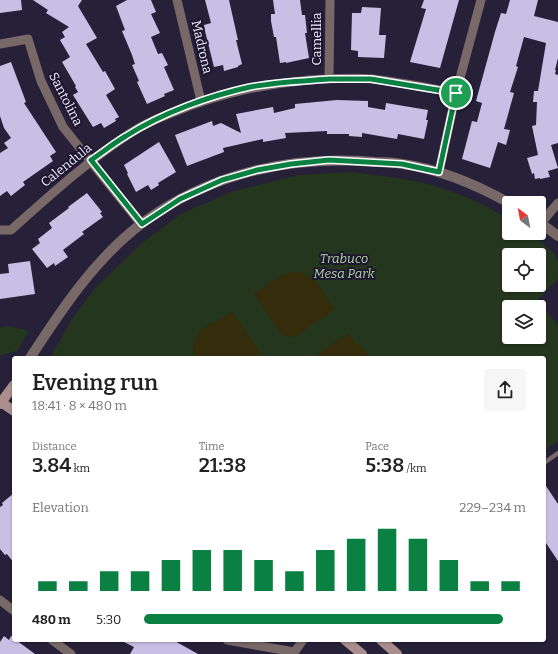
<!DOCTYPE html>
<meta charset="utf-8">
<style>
:root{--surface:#fff;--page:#f6f6f6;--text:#222;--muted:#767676;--accent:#0b8043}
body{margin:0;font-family:Bitter,serif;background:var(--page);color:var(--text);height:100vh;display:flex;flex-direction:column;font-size:15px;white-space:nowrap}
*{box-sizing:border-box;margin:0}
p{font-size:13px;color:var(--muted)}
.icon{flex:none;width:22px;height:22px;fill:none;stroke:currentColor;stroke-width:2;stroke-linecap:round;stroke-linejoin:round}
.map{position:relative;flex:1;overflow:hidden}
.side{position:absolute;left:12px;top:356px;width:534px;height:286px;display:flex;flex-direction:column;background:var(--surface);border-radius:4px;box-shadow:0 1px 3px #0004}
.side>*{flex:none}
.needle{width:26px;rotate:328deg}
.tools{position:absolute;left:502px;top:196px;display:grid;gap:8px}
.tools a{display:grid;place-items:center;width:44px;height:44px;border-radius:4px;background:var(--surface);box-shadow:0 1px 3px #0004;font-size:20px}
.pin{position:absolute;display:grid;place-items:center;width:34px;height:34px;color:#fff;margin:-17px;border:2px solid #fff;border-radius:50%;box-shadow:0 1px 4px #0007}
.round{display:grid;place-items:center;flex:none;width:42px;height:42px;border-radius:4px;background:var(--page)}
.headline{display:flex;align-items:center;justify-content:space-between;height:68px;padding:0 20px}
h1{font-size:22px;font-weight:600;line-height:30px}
.metrics{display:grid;grid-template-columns:repeat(3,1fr);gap:6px;height:68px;padding:4px 20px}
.metrics div{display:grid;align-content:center}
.metrics b{font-size:20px;font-weight:600}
.metrics small{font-size:11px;font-weight:400}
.metrics p{font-size:11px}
.chart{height:112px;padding:8px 20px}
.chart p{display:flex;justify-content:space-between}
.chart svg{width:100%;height:72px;margin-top:4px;stroke:var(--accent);stroke-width:6}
ul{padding:0 20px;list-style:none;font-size:13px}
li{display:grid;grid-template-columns:64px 48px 1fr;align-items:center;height:30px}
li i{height:10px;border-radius:5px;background:var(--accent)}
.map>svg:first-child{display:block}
</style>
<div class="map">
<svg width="558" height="654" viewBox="0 0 558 654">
<rect width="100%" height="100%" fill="#262039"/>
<path fill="#25361e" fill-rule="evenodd" d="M 352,172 C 367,174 382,176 397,178 C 437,183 475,199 509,219 L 509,233 L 529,233 L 555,254 L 558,262 L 558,279 L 537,300 L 558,325 L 558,441 L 544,451 L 544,358 L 50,358 L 72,319 L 95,288 L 142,243 L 181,214 L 231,192 L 297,175 ZM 509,255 L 539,255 L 539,285 L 509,285 ZM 509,307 L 539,307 L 539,337 L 509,337 Z
M 10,326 L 29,331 L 17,351 L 1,355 L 0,356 L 0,327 Z"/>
<path fill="#342c0a" d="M 299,272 C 321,280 321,292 335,309 L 294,337 L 282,335 L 254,294 C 271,283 277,273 299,272 Z
M 232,312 L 260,352 L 258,358 L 193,358 C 194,322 208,328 232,312 Z
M 348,333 L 355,343 L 363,348 L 369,358 L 312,358 Z"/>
<path fill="#c8c0e4" d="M 0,0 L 21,0 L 22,10 L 0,13 Z
M 33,0 L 82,0 L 78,6 L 97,38 L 86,44 L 103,72 L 105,71 L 115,89 L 106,95 L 119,117 L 115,119 L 116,121 L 104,128 L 101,123 L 93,127 L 73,95 L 78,92 L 75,87 L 76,86 L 62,62 L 70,57 L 60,40 L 65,37 L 62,32 L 69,27 L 46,13 L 48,10 Z
M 127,0 L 151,0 L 156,12 L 151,14 L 160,33 L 151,37 L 158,54 L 162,53 L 168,65 L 164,67 L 174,90 L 164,94 L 165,96 L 147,104 L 137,82 L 139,81 L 132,65 L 135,64 L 132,55 L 122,31 L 125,30 L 116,6 Z
M 205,0 L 229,0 L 238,40 L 236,40 L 242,64 L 238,66 L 238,67 L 224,71 L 223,65 L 214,67 L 205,31 L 204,25 L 211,23 Z
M 273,0 L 300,0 L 302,15 L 305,15 L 307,33 L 305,33 L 309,58 L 286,63 L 286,62 L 280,63 L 276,37 L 274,37 L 271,21 L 271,14 L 275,14 Z
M 424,0 L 459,0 L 440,68 L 410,62 L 426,9 L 421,8 Z
M 510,0 L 538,0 L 534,16 L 558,22 L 558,58 L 555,70 L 556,70 L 555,74 L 558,75 L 558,143 L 551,145 L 558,168 L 548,171 L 550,177 L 540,179 L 540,178 L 535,179 L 534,173 L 532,174 L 527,158 L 538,155 L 532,126 L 536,125 L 537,102 L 533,102 L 534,91 L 538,91 L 546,43 L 524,37 L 516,66 L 518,67 L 510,92 L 514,93 L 504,129 L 510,130 L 506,145 L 498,142 L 490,168 L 462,159 L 472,121 L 477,122 L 482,103 L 476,101 L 495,32 L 501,13 L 506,14 Z
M 362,7 L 381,8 L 379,35 L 386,35 L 384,58 L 358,57 L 358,51 L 351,50 L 352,13 L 361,13 Z
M 11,62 L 26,102 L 24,103 L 56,152 L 50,156 L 53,161 L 23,182 L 25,185 L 11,196 L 7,191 L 0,196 L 0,153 L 8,148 L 4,143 L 11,138 L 4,128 L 0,116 L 0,66 Z
M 337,100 L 368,101 L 368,107 L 385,110 L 386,103 L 428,110 L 426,120 L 428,120 L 424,139 L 398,134 L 397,139 L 362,133 L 362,137 L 349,136 L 349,134 L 327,134 L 327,131 L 285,133 L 286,138 L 263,142 L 263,139 L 223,148 L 224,152 L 187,166 L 175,135 L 212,121 L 213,126 L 221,123 L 241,133 L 236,114 L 273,107 L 274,113 L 295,108 L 295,104 Z
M 159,142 L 176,172 L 158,183 L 159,185 L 151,190 L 148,185 L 136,192 L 127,174 L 128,173 L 124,165 Z
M 87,193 L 102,212 L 100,213 L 103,217 L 82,232 L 84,234 L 63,250 L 68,257 L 55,266 L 54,263 L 47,268 L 32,249 L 40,243 L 38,239 L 52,228 L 49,223 L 69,208 L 68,207 Z
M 30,261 L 35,294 L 0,299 L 0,274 L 9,273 L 8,264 Z
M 544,483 L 558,504 L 558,561 L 544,540 Z
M 14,493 L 14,563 L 7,554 L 5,555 L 0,549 L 0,507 L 3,505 L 2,503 Z
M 4,636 L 9,640 L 11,636 L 14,638 L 14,640 L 16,640 L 35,654 L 0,654 L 0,642 Z
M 120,640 L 173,640 L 198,654 L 130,654 L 134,647 Z"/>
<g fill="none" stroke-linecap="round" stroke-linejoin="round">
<path stroke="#796868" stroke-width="4.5" d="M 544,463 L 558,453"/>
<path stroke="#796868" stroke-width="9" d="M 177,0 L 201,101
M 0,44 L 28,39 L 41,81 L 63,127 L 141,224
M 329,79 L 330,0
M 439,172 L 456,93 L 481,0
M 541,223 L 558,203
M 0,230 L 11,230 C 48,197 84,164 126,136 C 140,126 158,118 174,112 C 220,93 260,85 309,80 C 330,79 352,77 372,79 C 400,82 428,88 456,93
M 0,600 L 14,611
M 52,640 L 71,654
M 227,640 L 294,652
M 293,654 L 303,640"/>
<path stroke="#796868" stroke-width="10" d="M 539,222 L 558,236
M 30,358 C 62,309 94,260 141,224 C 209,173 291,155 375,162 C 384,162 393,162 402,164 C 439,169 477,185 509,203"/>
<path stroke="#aa8e8e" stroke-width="10" d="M 1,402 L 14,411
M 0,404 L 14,385
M 345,640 L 362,654
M 381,640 L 397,654"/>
</g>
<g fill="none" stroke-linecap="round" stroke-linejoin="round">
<g stroke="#fff" stroke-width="8">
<path id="route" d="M 329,79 L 371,79 L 456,93 L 439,172 L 402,164 L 329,160 L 291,164 L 257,170 L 222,180 L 180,199 L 142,224 L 91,160 C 103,152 114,143 126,136 C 162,113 209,96 250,87 C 276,82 303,81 329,79 Z"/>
</g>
<use href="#route" stroke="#0b8043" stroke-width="5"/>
</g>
<g text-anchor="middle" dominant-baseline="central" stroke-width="4" stroke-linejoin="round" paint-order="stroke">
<g font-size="13" fill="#eeeafc" stroke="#1d162f">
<text transform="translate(316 39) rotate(-90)">Camellia</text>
<text transform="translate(202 47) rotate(77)">Madrona</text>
<text transform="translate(66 99) rotate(63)">Santolina</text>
<text transform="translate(66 165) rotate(-39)">Calendula</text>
</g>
<g font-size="13" font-style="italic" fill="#b1d6a3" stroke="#1d162f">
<text x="344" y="258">Trabuco<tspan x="344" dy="15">Mesa Park</tspan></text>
</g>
</g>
</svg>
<div class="tools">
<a><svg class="needle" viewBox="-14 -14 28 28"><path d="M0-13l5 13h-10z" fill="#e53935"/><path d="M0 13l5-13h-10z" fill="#767676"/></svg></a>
<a><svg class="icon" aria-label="locate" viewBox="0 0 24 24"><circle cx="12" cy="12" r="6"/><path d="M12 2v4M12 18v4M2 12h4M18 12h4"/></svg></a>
<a><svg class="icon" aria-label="layers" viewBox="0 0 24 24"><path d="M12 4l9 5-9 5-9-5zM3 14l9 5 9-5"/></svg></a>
</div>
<div class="pin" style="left:456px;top:93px;background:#1e9e55"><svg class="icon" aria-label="arrive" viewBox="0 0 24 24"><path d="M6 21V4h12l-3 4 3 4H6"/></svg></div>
<section class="side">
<div class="headline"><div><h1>Evening run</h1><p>18:41 · 8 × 480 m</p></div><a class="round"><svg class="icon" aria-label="share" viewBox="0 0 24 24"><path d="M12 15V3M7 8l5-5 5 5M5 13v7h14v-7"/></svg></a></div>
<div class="metrics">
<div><p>Distance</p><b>3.84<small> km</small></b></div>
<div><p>Time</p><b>21:38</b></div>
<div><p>Pace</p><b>5:38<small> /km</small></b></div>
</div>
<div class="chart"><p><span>Elevation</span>229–234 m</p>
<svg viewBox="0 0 160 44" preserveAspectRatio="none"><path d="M5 44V38M15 44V38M25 44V32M35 44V32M45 44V25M55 44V19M65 44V19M75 44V25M85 44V32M95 44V19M105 44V12M115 44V6M125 44V12M135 44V25M145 44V38M155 44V38"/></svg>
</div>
<ul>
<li><b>480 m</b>5:30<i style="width:94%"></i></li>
</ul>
</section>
</div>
